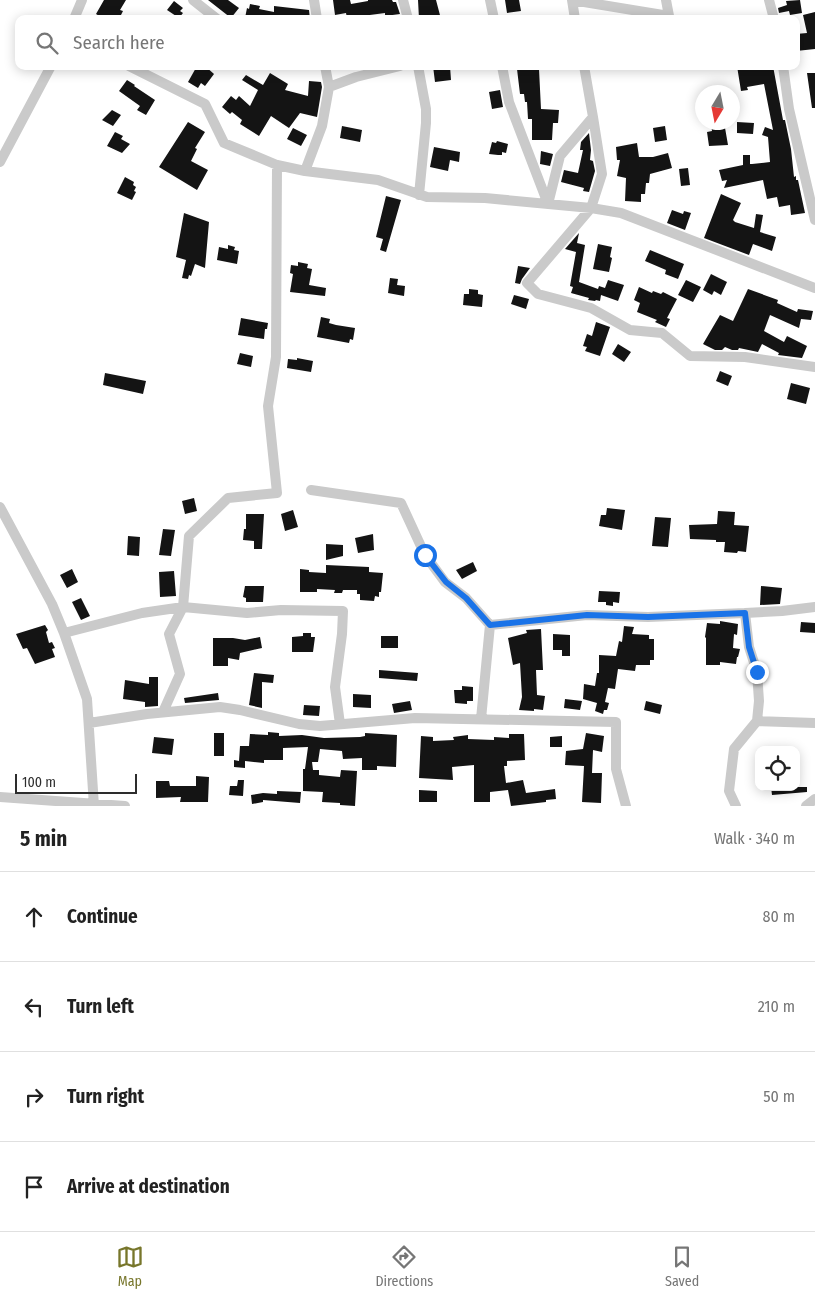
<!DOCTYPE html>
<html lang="en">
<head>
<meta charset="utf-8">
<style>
  body { margin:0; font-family:"Fira Sans Condensed",sans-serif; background:#f6f6f6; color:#222 }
  .controls { position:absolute; right:15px; bottom:15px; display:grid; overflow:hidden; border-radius:10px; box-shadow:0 2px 12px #0003 }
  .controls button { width:45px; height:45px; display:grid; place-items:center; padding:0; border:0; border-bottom:1px solid #e0e0e0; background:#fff; color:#222; font:25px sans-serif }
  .compass { position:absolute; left:695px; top:85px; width:45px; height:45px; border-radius:50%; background:#fff; box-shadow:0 2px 12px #0003; rotate:190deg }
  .scale { position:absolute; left:15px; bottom:12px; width:122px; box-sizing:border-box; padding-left:5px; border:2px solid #2d2d2d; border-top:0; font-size:14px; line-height:18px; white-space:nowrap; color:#2d2d2d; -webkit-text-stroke:4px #fff; paint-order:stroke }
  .stop { position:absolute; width:15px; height:15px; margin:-11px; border:4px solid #1a73e8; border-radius:50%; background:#fff }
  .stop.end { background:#1a73e8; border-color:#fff; box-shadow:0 1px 5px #0008 }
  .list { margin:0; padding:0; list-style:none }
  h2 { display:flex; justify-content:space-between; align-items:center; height:65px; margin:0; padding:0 20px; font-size:21px }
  h2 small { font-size:16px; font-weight:400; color:#767676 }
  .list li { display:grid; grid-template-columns:32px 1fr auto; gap:15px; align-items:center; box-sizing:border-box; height:90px; padding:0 20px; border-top:1px solid #e0e0e0 }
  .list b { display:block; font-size:19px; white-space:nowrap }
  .list em { font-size:16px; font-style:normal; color:#767676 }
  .icon { flex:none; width:28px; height:28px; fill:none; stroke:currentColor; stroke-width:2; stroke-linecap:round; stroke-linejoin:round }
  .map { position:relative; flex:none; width:815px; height:806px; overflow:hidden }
  .search { position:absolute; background:#fff; box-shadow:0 2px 12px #0003; left:15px; right:15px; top:15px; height:55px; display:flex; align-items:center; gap:12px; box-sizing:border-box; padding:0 18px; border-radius:10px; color:#767676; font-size:19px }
  .sheet { height:425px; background:#fff }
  nav { display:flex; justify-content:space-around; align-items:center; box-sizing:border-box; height:70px; border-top:1px solid #e0e0e0; background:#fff; font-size:14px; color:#767676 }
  nav a { display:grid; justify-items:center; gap:2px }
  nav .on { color:#77762b }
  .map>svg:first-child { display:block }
  .building { fill:#141414 }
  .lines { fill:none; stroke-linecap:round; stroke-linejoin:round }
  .street { stroke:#cacaca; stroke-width:10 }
  .route { stroke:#1a73e8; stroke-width:6 }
</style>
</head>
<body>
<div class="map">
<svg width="815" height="806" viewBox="0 0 815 806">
  <rect width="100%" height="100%" fill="#fff"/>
  <path class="building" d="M104,0H126L120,10L123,11L119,19H104L96,14Z
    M208,0H228L239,8L231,18Z
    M333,0H350L351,4L368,1V0H392L393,2H396L400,14L385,16V13L347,18L346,13L335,15Z
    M418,0H436L441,19H419Z
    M505,0H519L521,11L507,13Z
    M800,0L802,13L790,15L789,11L779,13L778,8L787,5L786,1Z
    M174,1L183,8L180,11L183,13L179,18L167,10Z
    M250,4L260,6L259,9L274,12V6L309,10L310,19L245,18L247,8L249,9Z
    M815,12V49L796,51V34L807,33L803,15Z
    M197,66H205L214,74L205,86L201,83L198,88L188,82Z
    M433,66H450L451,80L435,82Z
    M737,66H773L783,120H785L791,149L794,177L796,176V180H798L805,213L791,215L790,205L779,207L777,197L767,199L763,180L724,188L727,180L722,181L719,170L743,165V155H750V164H752L770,162L768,137L762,135L765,127L773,130L764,84L747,87L748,90L741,91Z
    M532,67V69H539L541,109L559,110L558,123H553L552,140H532V119H528L527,102H525L524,94H520L517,69Z
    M270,73L288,84L285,90L308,96L309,81L321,82L322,87L317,117L300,113L289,128L271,116L259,136L240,124L242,120L232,112L230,114L222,107L231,96L236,100L239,96L250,106L258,90L242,80L246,75L263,85Z
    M807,73H815V108H812Z
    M127,80L135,85L134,86L155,100L146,115L137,110L140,106L119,91Z
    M500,90L503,107L492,109L489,92Z
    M112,110L121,115L113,126L102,120Z
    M188,122L205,132L195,148L197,149L191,161L208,170L197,190L159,167Z
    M713,122H724L728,145L709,146L707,132L712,131L711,124Z
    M737,122L754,123L753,134L737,133Z
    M342,126L362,130L360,142L340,138Z
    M665,126L667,140L655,142L653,128Z
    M293,128L307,135L301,146L287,139Z
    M115,132L123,136L121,139L130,144L122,153L107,146Z
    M589,133L591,150L590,160L593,161L595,171L589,192L583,191L584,188L561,182L564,170L578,173L583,150H580L581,142Z
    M497,141L508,144L506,153L502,152V155H498L489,154L492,142L496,143Z
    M637,143L639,157H653L668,153L672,168L650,174L649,183H646L645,194H641V202L625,201L626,178L617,176L620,160H617L616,147Z
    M434,147L460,152L459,162L450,160L448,171L430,167Z
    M541,151L553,154L550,166L540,164Z
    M688,168L690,185L681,186L679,169Z
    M125,177L134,182L133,185L136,187L134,191L136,192L132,200L117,193Z
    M721,194L741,203L733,220L735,222L754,228L756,214L763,215L760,232L776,237L772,251L753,244L749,255L704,238Z
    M386,196L401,200L386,252L380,250L383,239L376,237Z
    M672,210L683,214L684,211L691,213L685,230L667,223Z
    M184,213L209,222L205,268L195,264L191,276L189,275L188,279L182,278L186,260L176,257Z
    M579,233L577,243L585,245L579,282L598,289L599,286L605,288L608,280L624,285L618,301L601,295L600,301L596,300L595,301L588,300L589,298L571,293L573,287L570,286L576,252L565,249Z
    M598,244L612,247L610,257L612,258L609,272L593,269Z
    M228,245L235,247L234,250L239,251L237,264L217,260L219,247L228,249Z
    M650,250L684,264L678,279L665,274L666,270L645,261Z
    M298,262L308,264L307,268L312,269L309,285L326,288L325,296L290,292L293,274L290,273L291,265L298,266Z
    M518,266L530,268L522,279L520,284L515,283Z
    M711,274L727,282L721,295L714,291L712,295L703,290Z
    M390,278L398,279L397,285L405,286L404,296L388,293Z
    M686,280L701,287L693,302L678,295Z
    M639,287L652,293L653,291L661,294L663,292L677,299L667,318L670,319L666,327L655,322L657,320L637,312L640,303L634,300Z
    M469,289L478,290V294L483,295L482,307L463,305L464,294H469Z
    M748,289L778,300L777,303L797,312L798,309L813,311L811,320L801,319L799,328L770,315L764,331L784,342L787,336L807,346L802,358L778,355L779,353L762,344L758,352L739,348L738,350H732L725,347L722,350H715L703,344L720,315L733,321Z
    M514,295L529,299L526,309L511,304Z
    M321,317L330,319L329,323L336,325L355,328L353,340L350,339L349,343L317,337Z
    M241,318L268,323L267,329H265L264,339L238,335Z
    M596,322L610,327L600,356L585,351L587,347L583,346L587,334L592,336Z
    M618,344L631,352L624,362L612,354Z
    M240,353L253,356L251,367L237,364Z
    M297,358L313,361L311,372L287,368L288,359L297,360Z
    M720,371L732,376L728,386L716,381Z
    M105,373L146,381L143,394L103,385Z
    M791,383L810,388L806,404L787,399Z
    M194,498L197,511L185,514L182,501Z
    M607,508L625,510L622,530L599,526L601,515H606Z
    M293,510L298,527L285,531L281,514Z
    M718,511L735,512L734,525L749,526L746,552L738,551L737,553L724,552L725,542H716V540L690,539L689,525L717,524Z
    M246,514H264L262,549H254V541L243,540L244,529H246Z
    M655,517L671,518L668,547L652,546Z
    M163,529L175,530L171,556L159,555Z
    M373,534L374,550L358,553L355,538Z
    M128,536L140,537L139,556L127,555Z
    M326,544L343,545V556L326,560Z
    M473,562L477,571L462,579L456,570Z
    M326,565L369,567V572L383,573L381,592H379V597L375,596L374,601L360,600V594H357V590H343L342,593H334L335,590L317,589V592H300V569L309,570V572L326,573Z
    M72,569L78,582L67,588L60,575Z
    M174,571L176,596L160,597L159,572Z
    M245,586H264L263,602H246V598L243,597Z
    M761,586L782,588L780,604L760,605Z
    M599,591L620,592L619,603L613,602V606L606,605V602H598Z
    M81,598L90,616L81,620L72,602Z
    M720,621L738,624L737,635L734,634L733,648L740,649L738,657H737L736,664L720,662V665H706V638L705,637L707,623L720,624Z
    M801,622L815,623V633L800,632Z
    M45,625L48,630L46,632L49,643L52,642L55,648L52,649L55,657L35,664L27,648L23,649L16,634Z
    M624,626L634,627L632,634L649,635V639H654V660H650V665H636L635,671L618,669L615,689L608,688L605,702L609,703L607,710H604L603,714L595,711L597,703L583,699L584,684L595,686L597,673H599V655L616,656L619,641L622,642Z
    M541,629L543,670H536L537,695L545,696L543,710L534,709V711L519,710L522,697L520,663L513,665L508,638L527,633L526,630Z
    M303,633H311V637H315L313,652H292V637L303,636Z
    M553,634L570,635V656H562V650H553Z
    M381,636H398V648H381Z
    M260,637L262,648L240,653L239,660L228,658V666H213V638H233L245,640Z
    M379,670L418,673L417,681L379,678Z
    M254,673L274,675L273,683L262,682V708L249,705Z
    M149,677H158V706L145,707V702L123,699L125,680L149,684Z
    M462,686L473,687V701H467V704L455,703L454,690H462Z
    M218,693L219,700L185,703L184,698Z
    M353,694L371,695V708L353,707Z
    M565,699L582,701L580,710L564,708Z
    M410,701L412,710L394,713L392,704Z
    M646,701L662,705L660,714L644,710Z
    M304,705L320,706L319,716L303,715Z
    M268,732L279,733V736L302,735L324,738L360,737L365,736V733L397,735L396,767L377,766V770H362V758L343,759L342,751L320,749L318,762H312L313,770H319V775L340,777L341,770L357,771L355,806L340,805V803L322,802L323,792L303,791V769H305L308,747L283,748V760H264V763L245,761V768L234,767V760L239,761L240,746H249L250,734L268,735Z
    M214,733H224V756H214Z
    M586,733L604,736L602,752L593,750L592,773H602L601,803L582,802L584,766L565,765L566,751L583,749Z
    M509,734H524L525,760L507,761V766H504L506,783L523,780L526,793L555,789L556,799L546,800V802L511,806L508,790L490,792V802H474V765L452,767L453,780L419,778L421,736L433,737V741L454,740L453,737L468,735V739L494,740V737L509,738Z
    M562,736V747H550V737Z
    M154,737L174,739L172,755L152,753Z
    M196,776L209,777L208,802H180L181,797L156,798V781H169L170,786H196Z
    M238,780H244L243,796L229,795L230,786H237Z
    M771,787H807V792L772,795Z
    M419,790L437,791V802H419Z
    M277,791L301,792L300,803L263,800V802L252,804L251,795L263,793L277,794Z"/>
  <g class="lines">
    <path class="street" d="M193,0L217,19
      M314,0L317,19
      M403,0L408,19
      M490,0L494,19
      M572,0L669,16L666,0
      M572,0L575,19
      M769,0L774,19
      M74,19L82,0
      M129,66L205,104L224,143L277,165L305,171L378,180L427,197L485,198L591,208L621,213L815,288
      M418,66L426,109V123L419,195
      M502,66L509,102L548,204
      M783,66L789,109L815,220
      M329,87L356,77L400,66
      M593,117L602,174L591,208L527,283L538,294L591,308L630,330L662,333L690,356L745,357L815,367
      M0,162L51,66
      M305,171L322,126L329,87L325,66
      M548,204L560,156L593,117L584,66
      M311,490L401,503L425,555L445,582L466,598L490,625
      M0,507L52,604L64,633L87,699L94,806
      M745,613L782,611L815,607
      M64,633L142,613L183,607L247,613L281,610L343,611L342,634L335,687L340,724
      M163,712L180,674L169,634L183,607L189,536L228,498L277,493L268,406L276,357L277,165
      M481,719L490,625L587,615L648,617L745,613L749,647L757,672L759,701L757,721L815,723
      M89,723L147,714L220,707L240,710L299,724L320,726L415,718L616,722V769L626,806
      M0,797L125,806
      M736,806L729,791L734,749L757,721
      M806,806L815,799"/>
  </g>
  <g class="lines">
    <path class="route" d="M425,555L446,582L466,598L490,625L587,615L648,617L745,613L749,647L757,672"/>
  </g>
</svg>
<div class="controls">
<button><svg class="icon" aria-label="locate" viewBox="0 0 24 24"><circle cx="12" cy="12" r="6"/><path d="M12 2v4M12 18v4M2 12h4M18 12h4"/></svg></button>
</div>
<svg class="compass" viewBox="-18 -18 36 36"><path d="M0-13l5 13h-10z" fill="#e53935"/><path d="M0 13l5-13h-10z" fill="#767676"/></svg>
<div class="scale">100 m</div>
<div class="stop" style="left:425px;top:555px"></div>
<div class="stop end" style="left:757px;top:672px"></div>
<div class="search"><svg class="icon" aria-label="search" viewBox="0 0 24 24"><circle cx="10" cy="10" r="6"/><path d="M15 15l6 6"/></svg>Search here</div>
</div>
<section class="sheet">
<h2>5 min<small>Walk · 340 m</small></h2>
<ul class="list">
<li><svg class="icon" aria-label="ahead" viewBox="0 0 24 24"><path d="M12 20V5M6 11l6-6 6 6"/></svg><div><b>Continue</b></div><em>80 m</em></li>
<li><svg class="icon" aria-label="left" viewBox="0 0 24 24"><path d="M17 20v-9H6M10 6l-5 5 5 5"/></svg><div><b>Turn left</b></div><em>210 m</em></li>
<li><svg class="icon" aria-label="right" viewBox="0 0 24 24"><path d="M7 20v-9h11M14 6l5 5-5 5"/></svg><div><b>Turn right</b></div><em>50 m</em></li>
<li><svg class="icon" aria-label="arrive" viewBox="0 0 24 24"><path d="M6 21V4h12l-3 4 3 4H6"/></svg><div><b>Arrive at destination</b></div></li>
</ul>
</section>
<nav>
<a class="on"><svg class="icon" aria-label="map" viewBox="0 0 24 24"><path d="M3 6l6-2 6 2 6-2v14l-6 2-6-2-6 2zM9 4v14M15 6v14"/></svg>Map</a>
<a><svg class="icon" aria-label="directions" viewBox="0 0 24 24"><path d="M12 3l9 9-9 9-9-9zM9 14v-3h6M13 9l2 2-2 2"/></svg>Directions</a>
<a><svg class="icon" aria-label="saved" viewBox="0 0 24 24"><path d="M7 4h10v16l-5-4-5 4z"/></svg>Saved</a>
</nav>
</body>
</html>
